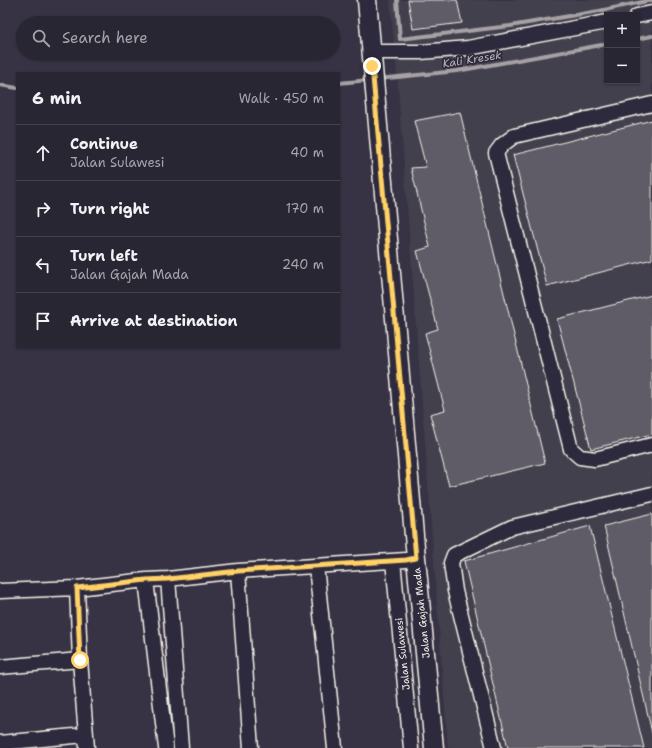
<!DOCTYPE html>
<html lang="en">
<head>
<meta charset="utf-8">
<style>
  body { margin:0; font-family:"Shantell Sans",sans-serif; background:#35323f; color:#f1f3f6 }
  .controls { position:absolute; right:12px; top:12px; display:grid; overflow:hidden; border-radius:0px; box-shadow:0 1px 3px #0004 }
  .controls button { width:36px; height:36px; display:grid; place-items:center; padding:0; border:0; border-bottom:1px solid #45434e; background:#292633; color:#f1f3f6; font:20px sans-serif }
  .stop { position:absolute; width:12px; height:12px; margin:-9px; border:3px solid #ffd166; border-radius:50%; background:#fff }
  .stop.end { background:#ffd166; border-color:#fff; box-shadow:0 1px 4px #0008 }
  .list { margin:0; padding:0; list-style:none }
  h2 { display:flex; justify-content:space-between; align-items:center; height:52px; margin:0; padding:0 16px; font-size:17px }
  h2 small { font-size:13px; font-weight:400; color:#a5a5ac }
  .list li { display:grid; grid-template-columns:26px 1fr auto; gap:12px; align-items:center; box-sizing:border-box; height:56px; padding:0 16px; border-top:1px solid #45434e }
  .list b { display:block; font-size:15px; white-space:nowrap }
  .list p { margin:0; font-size:13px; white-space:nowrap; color:#a5a5ac }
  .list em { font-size:13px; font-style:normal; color:#a5a5ac }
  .icon { flex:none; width:22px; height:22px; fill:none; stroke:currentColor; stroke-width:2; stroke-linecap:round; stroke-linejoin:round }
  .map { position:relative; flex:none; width:652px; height:748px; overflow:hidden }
  .search { position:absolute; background:#292633; box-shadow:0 1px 3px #0004; left:16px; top:16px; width:324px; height:44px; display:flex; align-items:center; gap:10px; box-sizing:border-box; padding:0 14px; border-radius:22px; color:#a5a5ac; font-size:15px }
  .panel { position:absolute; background:#292633; box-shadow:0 1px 3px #0004; left:16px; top:72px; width:324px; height:276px; border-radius:0px }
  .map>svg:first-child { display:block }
  .built { fill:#433f4e; fill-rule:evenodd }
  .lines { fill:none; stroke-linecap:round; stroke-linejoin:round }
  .stream { stroke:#a6a2a4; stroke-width:4 }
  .building { fill:#5f5c67; stroke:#f4f1e8 }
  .minor-casing { stroke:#f4f1e8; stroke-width:17 }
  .major-casing { stroke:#f4f1e8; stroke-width:21 }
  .minor { stroke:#2f2a3d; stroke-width:14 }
  .major { stroke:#2f2a3d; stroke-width:18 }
  .route { stroke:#ffd166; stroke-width:5 }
  .labels { text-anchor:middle; stroke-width:3.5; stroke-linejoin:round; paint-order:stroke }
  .street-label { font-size:10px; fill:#f4f1e8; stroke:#2f2a3d }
  .water-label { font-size:11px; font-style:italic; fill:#bab6b5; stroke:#2f2a3d }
</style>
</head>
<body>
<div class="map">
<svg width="652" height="748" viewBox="0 0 652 748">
  <rect width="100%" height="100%" fill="#373244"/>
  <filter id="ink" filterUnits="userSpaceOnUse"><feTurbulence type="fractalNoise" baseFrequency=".025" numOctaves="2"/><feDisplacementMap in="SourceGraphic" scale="8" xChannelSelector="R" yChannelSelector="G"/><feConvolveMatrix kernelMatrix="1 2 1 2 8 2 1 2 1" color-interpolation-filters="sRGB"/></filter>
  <g filter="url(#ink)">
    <path class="built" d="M390,0H652V748H448L397,74ZM607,15H637V81H607Z"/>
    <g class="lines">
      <path class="stream" d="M397,0L400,39L510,26L599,11L652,0
        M637,39L652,36
        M378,79L457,71L607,44
        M339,83L369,80
        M0,85L17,88"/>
    </g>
    <path class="building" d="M408,0H457L462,23L413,29Z
      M460,112L545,463L449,486L430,414L445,410L425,333L438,329L417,251L430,247L411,168L426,167L414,121Z
      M652,120V259L547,286L513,155Z
      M652,295V434L591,449L557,319Z
      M652,514V733L604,526Z
      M590,526L644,748H508L464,561Z"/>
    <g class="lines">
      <defs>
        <path id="minor" d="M637,16L652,13
          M372,52H421L468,48L607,22
          M652,104L514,136L502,145L496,153L571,449L580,457L595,459L652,445
          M393,561L411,748
          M316,566L335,748
          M238,571L251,748
          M168,579L181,748
          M146,580L166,748
          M77,588L80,660L87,748
          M0,591L77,588L146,580L168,579L238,571L406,560L416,558
          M0,667L80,660
          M0,743L85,735
          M494,748L455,591L451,563L454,555L512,527L652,494"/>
        <path id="major" d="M367,0L416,558L434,748"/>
      </defs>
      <use href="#minor" class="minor-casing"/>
      <use href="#major" class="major-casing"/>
      <use href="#minor" class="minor"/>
      <use href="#major" class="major"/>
    </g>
  </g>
  <g class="lines" filter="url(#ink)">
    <path class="route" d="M80,660L77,588L146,580L168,579L238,571L406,560L416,558L372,66"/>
  </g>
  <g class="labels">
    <g class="street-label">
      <text transform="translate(421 613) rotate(-96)" y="4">Jalan Gajah Mada</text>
      <text transform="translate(402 654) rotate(-96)" y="4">Jalan Sulawesi</text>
    </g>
    <g class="water-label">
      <text transform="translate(472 59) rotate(-9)" y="4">Kali Kresek</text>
    </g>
  </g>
</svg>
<div class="controls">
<button>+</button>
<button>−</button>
</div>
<div class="stop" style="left:80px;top:660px"></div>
<div class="stop end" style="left:372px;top:66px"></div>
<div class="search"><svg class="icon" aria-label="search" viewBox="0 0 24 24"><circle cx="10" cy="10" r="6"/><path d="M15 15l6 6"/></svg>Search here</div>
<section class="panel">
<h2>6 min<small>Walk · 450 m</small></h2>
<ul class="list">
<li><svg class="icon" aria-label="ahead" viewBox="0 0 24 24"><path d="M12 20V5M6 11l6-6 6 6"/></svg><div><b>Continue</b><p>Jalan Sulawesi</p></div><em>40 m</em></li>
<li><svg class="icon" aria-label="right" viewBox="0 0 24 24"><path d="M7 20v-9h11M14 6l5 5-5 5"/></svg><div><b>Turn right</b></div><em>170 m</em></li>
<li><svg class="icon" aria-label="left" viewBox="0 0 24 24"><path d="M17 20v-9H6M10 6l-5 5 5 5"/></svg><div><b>Turn left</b><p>Jalan Gajah Mada</p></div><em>240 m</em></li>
<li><svg class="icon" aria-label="arrive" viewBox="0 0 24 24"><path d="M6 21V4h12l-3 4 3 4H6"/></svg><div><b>Arrive at destination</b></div></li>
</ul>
</section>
</div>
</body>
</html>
